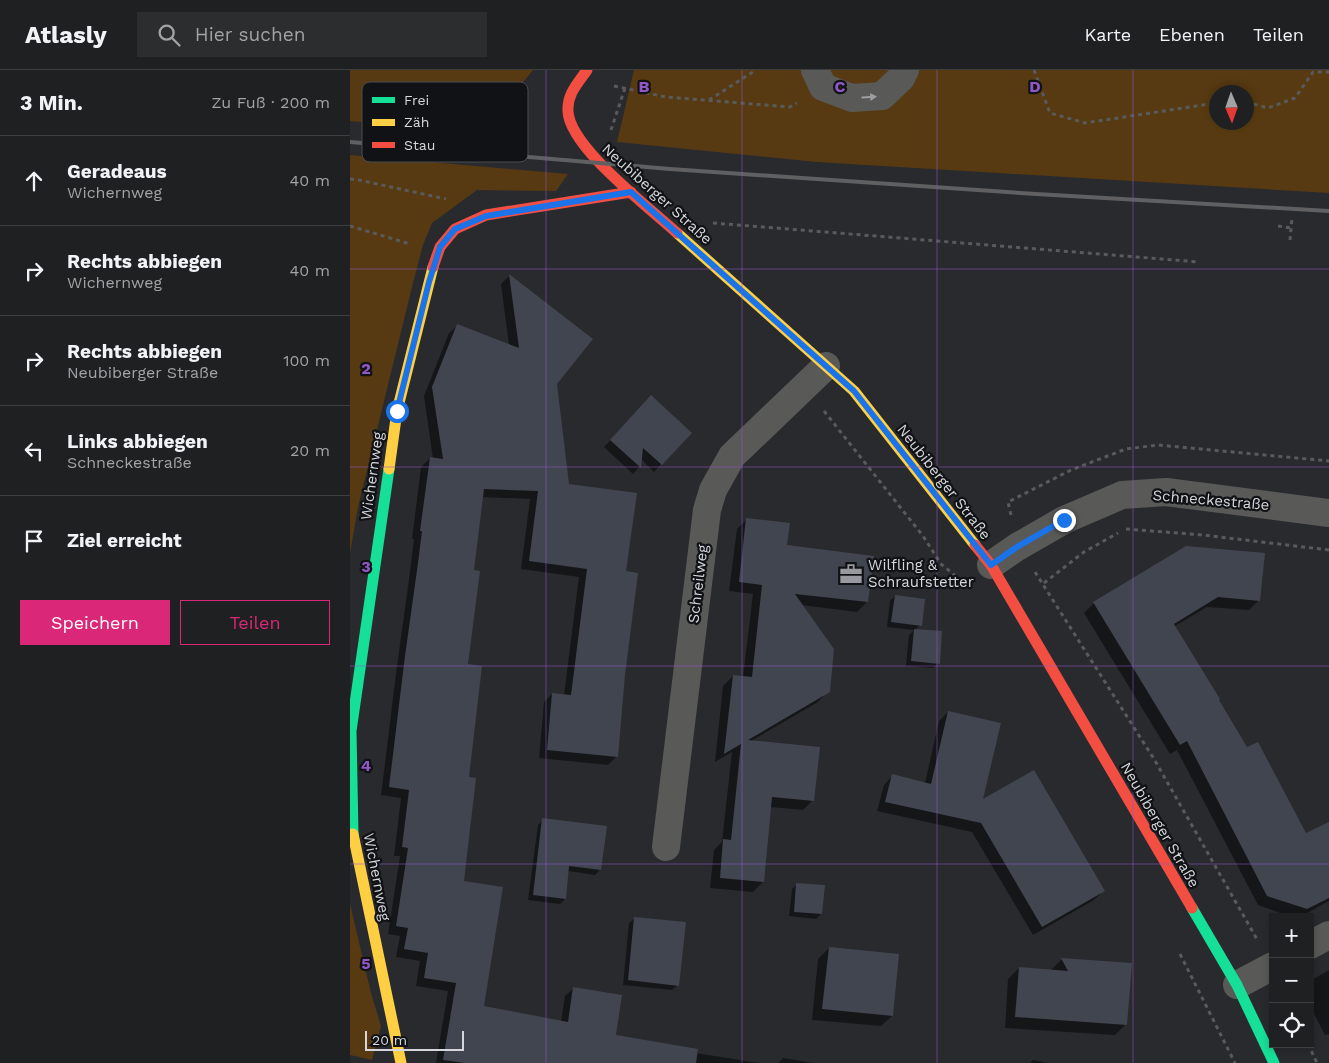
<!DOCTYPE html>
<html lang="de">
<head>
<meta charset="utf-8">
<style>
  body { margin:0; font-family:"Work Sans",sans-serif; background:#2c2d2f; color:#f1f3f6 }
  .controls { position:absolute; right:15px; bottom:15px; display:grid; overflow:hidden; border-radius:0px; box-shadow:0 2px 8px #0003 }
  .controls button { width:45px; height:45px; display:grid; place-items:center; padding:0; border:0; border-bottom:1px solid #3c3e40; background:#1f2022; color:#f1f3f6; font:25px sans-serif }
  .compass { position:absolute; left:859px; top:15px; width:45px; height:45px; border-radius:50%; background:#1f2022; box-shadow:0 2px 8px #0003; rotate:178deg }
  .scale { position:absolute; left:15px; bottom:12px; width:99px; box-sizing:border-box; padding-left:5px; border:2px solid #d5d7dc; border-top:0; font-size:14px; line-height:18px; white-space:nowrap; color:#d5d7dc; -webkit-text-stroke:4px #111215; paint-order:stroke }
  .stop { position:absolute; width:15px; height:15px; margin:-11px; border:4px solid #1a73e8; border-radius:50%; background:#fff }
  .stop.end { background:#1a73e8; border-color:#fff; box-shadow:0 1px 5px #0008 }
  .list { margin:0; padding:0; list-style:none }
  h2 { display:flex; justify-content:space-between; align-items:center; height:65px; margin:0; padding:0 20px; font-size:21px }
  h2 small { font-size:16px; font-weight:400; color:#a1a3a5 }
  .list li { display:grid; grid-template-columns:32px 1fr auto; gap:15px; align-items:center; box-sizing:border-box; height:90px; padding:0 20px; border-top:1px solid #3c3e40 }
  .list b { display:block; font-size:19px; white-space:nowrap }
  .list p { margin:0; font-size:16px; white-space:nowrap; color:#a1a3a5 }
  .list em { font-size:16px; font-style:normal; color:#a1a3a5 }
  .actions { display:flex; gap:10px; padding:15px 20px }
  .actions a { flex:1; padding:11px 0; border:1px solid #db2777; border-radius:0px; text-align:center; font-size:18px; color:#db2777 }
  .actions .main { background:#db2777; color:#fff }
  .icon { flex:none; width:28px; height:28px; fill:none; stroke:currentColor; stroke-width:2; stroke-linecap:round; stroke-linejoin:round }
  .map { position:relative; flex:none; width:979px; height:993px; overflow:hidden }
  header { display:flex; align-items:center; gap:30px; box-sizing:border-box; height:70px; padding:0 25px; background:#1f2022; border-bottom:1px solid #3c3e40 }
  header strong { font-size:24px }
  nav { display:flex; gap:28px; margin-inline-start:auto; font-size:18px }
  .search { width:350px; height:45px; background:#2c2d2f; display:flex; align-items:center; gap:12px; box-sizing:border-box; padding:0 18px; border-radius:0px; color:#a1a3a5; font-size:19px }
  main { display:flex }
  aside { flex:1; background:#1f2022 }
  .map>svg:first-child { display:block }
  .green { fill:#573a11; fill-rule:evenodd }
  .shadow { fill:#0007 }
  .building { fill:#414550 }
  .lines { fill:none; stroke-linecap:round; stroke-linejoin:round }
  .path { stroke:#5a5a5b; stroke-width:3; stroke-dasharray:4 4; stroke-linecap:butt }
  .street { stroke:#595958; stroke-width:28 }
  .fast { stroke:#16e098; stroke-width:11 }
  .slow { stroke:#ffcf43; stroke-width:11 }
  .jam { stroke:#f24e42; stroke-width:11 }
  .rail { stroke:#606062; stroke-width:4 }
  .oneway { fill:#9d9ea1 }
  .route { stroke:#1a73e8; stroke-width:6 }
  .grid { fill:none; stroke:#9257c6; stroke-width:1; stroke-opacity:0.55 }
  .labels { text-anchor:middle; stroke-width:4.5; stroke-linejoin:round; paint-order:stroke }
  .street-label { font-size:15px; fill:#d5d7dc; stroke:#111215 }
  .poi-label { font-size:15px; fill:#d5d7dc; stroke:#111215; text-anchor:start }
  .key { fill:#111215; stroke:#4c4d51; stroke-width:1 }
  .key-label { font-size:14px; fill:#d5d7dc }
  .grid-label { font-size:16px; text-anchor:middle; font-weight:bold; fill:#9257c6; stroke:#111215; stroke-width:4.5; stroke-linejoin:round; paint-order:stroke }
</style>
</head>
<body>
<header>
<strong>Atlasly</strong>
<div class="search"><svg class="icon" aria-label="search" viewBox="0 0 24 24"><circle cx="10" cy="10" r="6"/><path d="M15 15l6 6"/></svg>Hier suchen</div>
<nav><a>Karte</a><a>Ebenen</a><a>Teilen</a></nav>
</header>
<main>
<aside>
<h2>3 Min.<small>Zu Fuß · 200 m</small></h2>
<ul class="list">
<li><svg class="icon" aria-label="ahead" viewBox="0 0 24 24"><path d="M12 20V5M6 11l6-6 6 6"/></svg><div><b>Geradeaus</b><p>Wichernweg</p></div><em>40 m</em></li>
<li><svg class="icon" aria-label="right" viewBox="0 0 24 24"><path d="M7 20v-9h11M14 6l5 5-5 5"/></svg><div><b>Rechts abbiegen</b><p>Wichernweg</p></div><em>40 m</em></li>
<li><svg class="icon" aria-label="right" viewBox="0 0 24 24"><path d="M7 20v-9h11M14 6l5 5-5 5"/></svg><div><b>Rechts abbiegen</b><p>Neubiberger Straße</p></div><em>100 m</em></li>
<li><svg class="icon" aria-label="left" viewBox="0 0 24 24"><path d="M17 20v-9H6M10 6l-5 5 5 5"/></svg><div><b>Links abbiegen</b><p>Schneckestraße</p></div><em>20 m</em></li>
<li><svg class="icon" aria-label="arrive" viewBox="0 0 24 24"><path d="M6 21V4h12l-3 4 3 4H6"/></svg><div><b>Ziel erreicht</b></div></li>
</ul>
<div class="actions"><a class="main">Speichern</a><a>Teilen</a></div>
</aside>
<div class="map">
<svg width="979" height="993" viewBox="0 0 979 993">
  <rect width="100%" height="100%" fill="#292a2e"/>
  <path class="green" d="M0,0H183L157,32H97L88,58L0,51Z
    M284,0H979V123L467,92L267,72ZM866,22H896V52H866Z
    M0,85L218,104L206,121L127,120L82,153L73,175L63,213L8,437L0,483Z
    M0,834L21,923L31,956L22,990L0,985Z"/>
  <path class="shadow" d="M159,206L206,314L218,415L275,502L274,605L267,686L258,695L189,688L194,632L202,624L214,625L229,507L171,499L180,429L131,427L122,501L116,595L117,708L112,812L132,937L211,952L215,926L224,918L265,966L320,979L409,993H86L98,921L66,916L70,891L46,887L50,866L38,864L50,786H44L51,728L31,725L47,596L60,502L64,469H62L71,397L80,388L83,389L74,326L99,263L108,255L159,275L151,214Z
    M294,334L311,394L304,402L291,389L289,397L283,404L254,377Z
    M397,449L517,532L507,542L451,535L478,621L468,632L401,671L463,730L453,740L420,737L413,812L403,822L360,818L364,780L372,772L382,682L365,692L373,616L383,606L393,607L403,524L379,521L387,459Z
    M837,477L909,530L899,540L857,537L825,556L897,679L956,765L979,753V831L950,847H941L908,835L827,680L820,684L734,543L744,533Z
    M545,526L570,555L565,560L588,593L583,598L556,596L559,565L564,560L537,557L540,531Z
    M598,642L632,732L753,821L744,830L683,865L622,762L527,741L534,715L543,705L575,713L589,651Z
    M193,750L250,800L245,805L218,801L215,829L210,834L178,830L188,755Z
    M447,814L471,844L466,849L439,846L442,819Z
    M285,848L328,915L322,920L273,915L279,853Z
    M479,878L542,946L531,956L462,950L468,889Z
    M711,890L781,894L776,954L765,965L655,958L658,909L669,898L700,901Z
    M979,900V964L975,965L960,936V911Z
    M433,988L464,993H428Z
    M683,990L698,993H680Z"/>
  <path class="building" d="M159,204L243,269L207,314L219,414L287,423L276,501L288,503L275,605L268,687L197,680L202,623L221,625L237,499L179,491L188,421L134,419L124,500L130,501L118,594L132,596L119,707L126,708L114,811L153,817L134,936L218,952L223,917L272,925L266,965L348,979L346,993H115L93,990L106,913L74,908L78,883L54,879L58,858L46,856L58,778L52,777L59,720L39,717L55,586L68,493L72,461H70L80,387L93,389L82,317L107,254L169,278Z
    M301,325L342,363L312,395L293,378L291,398L260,370Z
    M396,448L440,453L437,475L524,486L518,532L445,524L484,579L480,622L398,670L470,677L464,731L422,727L414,812L370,808L373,769L381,770L391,674L374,684L383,605L402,607L412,515L389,512Z
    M836,476L915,483L910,531L868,527L824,554L870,629L869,630L897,677L908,672L956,763L979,752V828L957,839L917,826L837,671L830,675L743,532Z
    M545,525L575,529L572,556L541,552Z
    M564,559L592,561L590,594L561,591Z
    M598,641L651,653L633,729L684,700L755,821L692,857L631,753L535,732L542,704L581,714Z
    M192,748L257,756L251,800L219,796L216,829L183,825Z
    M446,813L475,815L472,844L444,842Z
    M284,847L336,852L329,916L278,910Z
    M479,877L549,884L543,946L472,939Z
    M711,888L782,893L777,955L665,947L669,897L718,901Z"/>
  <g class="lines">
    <path class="path" d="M684,0L700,43L735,53L866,33
      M264,16L316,27L440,37L447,33
      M359,30L406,0
      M896,32L918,38L945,28L963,2H979
      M261,60L275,18
      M0,109L9,110L96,129
      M363,153L849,192
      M0,156L60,174
      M928,156L941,158
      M940,170L942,147
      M474,341L573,466L591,494L612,511
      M661,445L658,432L721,400L776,379L808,375L979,391
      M776,459L853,465L979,480
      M685,502L804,689L908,871
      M694,513L734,482L768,463
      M830,884L885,993
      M958,974L967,993"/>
    <path class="street" d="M465,0L473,17L502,28L532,26L551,8L555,0
      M641,495L667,477L714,450L772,425L816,422L979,443
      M316,777L357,440L363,420L382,386L476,296
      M960,875L979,865
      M887,915L923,896"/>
    <path class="fast" d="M3,764L1,661L39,399
      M842,838L887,915L924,993"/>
    <path class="slow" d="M327,163L504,321L625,475
      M39,399L47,341L83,197
      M3,764L51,993"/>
    <path class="jam" d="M237,0C228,13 217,24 218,41C219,77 300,138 327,163
      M83,197L90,177L105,159L136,145L281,122
      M625,475L641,495L842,838"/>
    <path class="rail" d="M0,72L320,99L686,124L979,141"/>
  </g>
  <defs><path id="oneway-solid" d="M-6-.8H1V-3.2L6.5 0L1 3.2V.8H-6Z" transform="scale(1.25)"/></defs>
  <use class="oneway" href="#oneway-solid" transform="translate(519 27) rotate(-4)"/>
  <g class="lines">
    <path class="route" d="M47,341L79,212L90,177L105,159L136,146L281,122L504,321L641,495L667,477L714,450"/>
  </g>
  <path class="grid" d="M196,0V993M392,0V993M587,0V993M783,0V993M0,199H979M0,397H979M0,596H979M0,794H979"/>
  <defs>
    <symbol id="office-bare" viewBox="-9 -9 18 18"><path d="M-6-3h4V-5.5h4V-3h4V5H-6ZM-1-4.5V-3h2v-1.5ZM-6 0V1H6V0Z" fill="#999a9f" stroke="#111215" stroke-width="2.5" paint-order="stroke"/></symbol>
  </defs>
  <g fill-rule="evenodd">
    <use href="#office-bare" x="485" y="488" width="32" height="32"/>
  </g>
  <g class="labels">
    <g class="street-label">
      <text transform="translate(307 124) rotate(42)" y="5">Neubiberger Straße</text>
      <text transform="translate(22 406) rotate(-82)" y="5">Wichernweg</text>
      <text transform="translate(594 412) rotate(52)" y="5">Neubiberger Straße</text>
      <text transform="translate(861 430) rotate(5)" y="5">Schneckestraße</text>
      <text transform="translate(348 514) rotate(-83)" y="5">Schreilweg</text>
      <text transform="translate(810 755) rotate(60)" y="5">Neubiberger Straße</text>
      <text transform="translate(27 807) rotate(79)" y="5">Wichernweg</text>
    </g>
    <g class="poi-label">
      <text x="518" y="500">Wilfling &amp;<tspan x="518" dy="17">Schraufstetter</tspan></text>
    </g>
  </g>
  <rect x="12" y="12" width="166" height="80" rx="8" class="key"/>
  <rect x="22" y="27" width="23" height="6" fill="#16e098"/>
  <rect x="22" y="49" width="23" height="7" fill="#ffcf43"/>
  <rect x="22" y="72" width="23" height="6" fill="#f24e42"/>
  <g class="key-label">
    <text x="54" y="35">Frei</text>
    <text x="54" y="57">Zäh</text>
    <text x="54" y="80">Stau</text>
  </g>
  <g class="grid-label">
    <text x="294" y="22">B</text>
    <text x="490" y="22">C</text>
    <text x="685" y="22">D</text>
    <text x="16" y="304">2</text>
    <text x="16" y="502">3</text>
    <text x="16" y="701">4</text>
    <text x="16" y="899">5</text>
  </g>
</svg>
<div class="controls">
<button>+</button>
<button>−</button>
<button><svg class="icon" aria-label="locate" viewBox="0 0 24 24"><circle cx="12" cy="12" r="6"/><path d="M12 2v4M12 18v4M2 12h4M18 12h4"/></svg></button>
</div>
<svg class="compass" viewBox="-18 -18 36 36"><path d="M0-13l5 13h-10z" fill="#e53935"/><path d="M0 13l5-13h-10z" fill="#a1a3a5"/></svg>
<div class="scale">20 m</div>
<div class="stop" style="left:47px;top:341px"></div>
<div class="stop end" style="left:714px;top:450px"></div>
</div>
</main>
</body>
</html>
